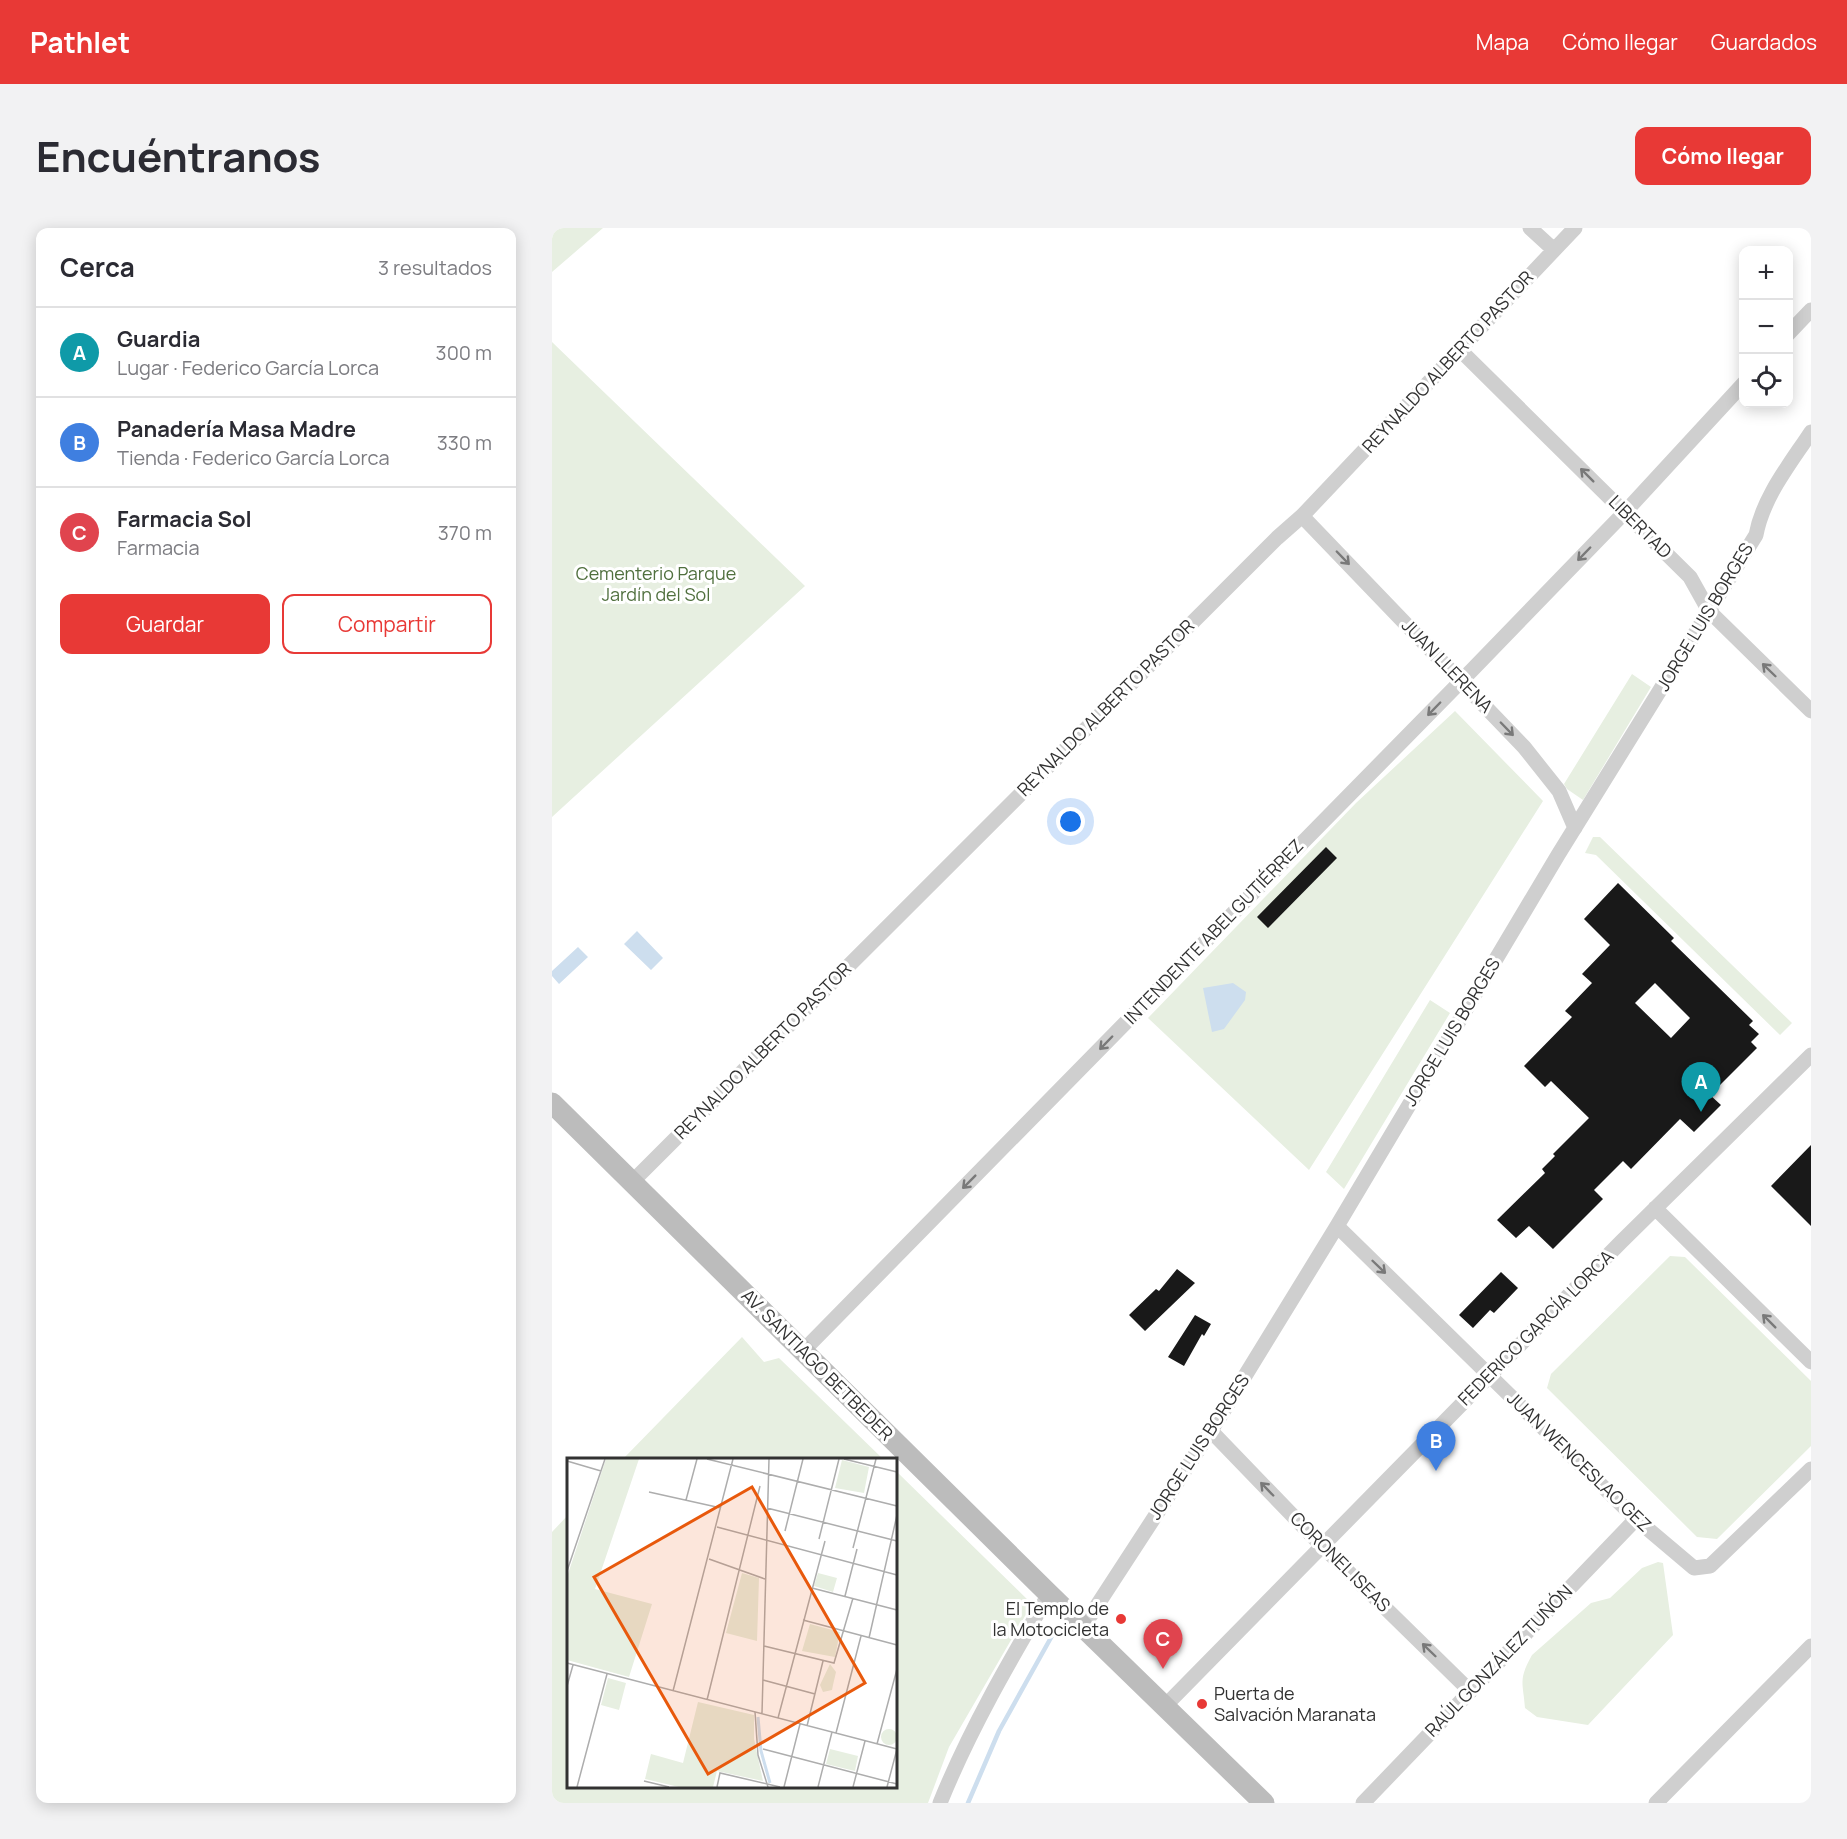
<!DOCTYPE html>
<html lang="es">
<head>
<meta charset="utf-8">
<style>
  body { margin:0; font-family:Manrope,sans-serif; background:#f2f2f3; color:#2b2b33 }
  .controls { position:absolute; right:18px; top:18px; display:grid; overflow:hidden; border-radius:12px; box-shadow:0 3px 15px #0003 }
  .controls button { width:54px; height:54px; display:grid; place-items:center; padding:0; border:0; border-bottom:2px solid #e1e1e2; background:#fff; color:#2b2b33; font:30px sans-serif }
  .you { position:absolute; left:519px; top:594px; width:21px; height:21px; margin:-15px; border:4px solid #fff; border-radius:50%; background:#1a73e8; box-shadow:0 0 0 9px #1a73e833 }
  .badge { display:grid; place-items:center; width:39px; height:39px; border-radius:50%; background:#e83936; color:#fff; font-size:20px; font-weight:700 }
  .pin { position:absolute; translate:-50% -50px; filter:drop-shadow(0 2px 3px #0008) }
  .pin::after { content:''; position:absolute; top:32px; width:21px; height:18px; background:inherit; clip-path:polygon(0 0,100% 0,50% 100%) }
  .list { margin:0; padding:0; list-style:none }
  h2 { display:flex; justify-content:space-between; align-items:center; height:78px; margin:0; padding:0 24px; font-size:26px }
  h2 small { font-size:20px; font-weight:400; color:#7c7c81 }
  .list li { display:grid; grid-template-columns:39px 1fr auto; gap:18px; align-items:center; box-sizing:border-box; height:90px; padding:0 24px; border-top:2px solid #e1e1e2 }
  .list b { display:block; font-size:22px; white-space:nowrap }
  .list p { margin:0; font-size:20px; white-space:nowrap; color:#7c7c81 }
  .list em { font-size:20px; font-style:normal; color:#7c7c81 }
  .actions { display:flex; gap:12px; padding:18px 24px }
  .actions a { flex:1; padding:14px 0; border:2px solid #e83936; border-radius:12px; text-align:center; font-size:21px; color:#e83936 }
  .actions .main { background:#e83936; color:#fff }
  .icon { flex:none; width:33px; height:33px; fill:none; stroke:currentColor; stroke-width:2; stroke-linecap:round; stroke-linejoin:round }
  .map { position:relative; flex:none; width:1259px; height:1575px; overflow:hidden; border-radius:12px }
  header { display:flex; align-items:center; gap:36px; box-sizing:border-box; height:84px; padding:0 30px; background:#e83936; color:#fff }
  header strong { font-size:28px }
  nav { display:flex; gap:33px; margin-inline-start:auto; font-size:21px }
  .intro { display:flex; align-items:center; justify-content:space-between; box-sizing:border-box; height:144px; padding:0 36px }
  h1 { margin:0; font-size:42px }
  .button { padding:15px 27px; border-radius:12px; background:#e83936; color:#fff; font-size:21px; font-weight:700 }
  main { display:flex; gap:36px; padding:0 36px }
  aside { flex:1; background:#fff; border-radius:12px; box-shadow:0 3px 15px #0003 }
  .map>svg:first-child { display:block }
  .green { fill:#e7efe1 }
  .water { fill:#cddeee }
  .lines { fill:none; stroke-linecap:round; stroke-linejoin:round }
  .stream { stroke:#cddeee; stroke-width:4.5 }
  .building { fill:#191919; fill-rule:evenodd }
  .street { stroke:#cfcfcf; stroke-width:15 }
  .secondary { stroke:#bcbcbc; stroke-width:21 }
  .oneway { stroke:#797979 }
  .poi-dot { fill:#e83936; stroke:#fff; stroke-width:2 }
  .labels { text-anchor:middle; stroke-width:6; stroke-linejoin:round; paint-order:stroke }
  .street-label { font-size:18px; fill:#323232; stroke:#fff }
  .park-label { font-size:18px; fill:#50703e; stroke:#fff }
  .poi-label { font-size:18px; fill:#323232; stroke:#fff; text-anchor:end }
  .inset-river { fill:none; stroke:#cddeee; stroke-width:3 }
  .inset-road { fill:none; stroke:#adadad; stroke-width:1.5 }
  .view { fill:#e8590c; fill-opacity:0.15; stroke:#e8590c; stroke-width:3 }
  .inset-edge { fill:none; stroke:#323232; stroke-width:3 }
</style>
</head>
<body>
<header>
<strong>Pathlet</strong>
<nav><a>Mapa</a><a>Cómo llegar</a><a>Guardados</a></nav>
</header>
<div class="intro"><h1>Encuéntranos</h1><a class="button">Cómo llegar</a></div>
<main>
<aside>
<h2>Cerca<small>3 resultados</small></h2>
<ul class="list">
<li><span class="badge" style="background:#0f9aa8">A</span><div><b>Guardia</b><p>Lugar · Federico García Lorca</p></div><em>300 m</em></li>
<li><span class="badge" style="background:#3f7fe0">B</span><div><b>Panadería Masa Madre</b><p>Tienda · Federico García Lorca</p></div><em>330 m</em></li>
<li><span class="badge" style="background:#e0444e">C</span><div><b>Farmacia Sol</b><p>Farmacia</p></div><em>370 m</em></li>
</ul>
<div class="actions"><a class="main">Guardar</a><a>Compartir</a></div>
</aside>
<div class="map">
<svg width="1259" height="1575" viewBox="0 0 1259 1575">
  <rect width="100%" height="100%" fill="#fff"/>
  <path class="green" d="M0,0H51L0,44Z
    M0,114L253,358L0,589Z
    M1080,446L1099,459L1031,572L1015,561L1012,556Z
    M903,483L991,573L757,942L596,790L804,575Z
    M1041,609H1048L1240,795L1228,807L1044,627L1033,625Z
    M878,772L898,785L792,961L774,944Z
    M1118,1028L1133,1029L1259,1153V1218L1165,1311L1145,1309L995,1160L999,1146Z
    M190,1109L212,1134L227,1130L331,1231H71Z
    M344,1243L480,1376L397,1519L376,1575H0V1304L16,1287V1558H344Z
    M1106,1334L1111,1335L1121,1407L1036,1497L985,1489L973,1480C971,1454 966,1452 980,1427L1039,1375L1058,1370L1090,1340Z"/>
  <path class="water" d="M85,703L111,730L99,742L72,716Z
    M26,719L36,729L7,756L0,748V743Z
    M681,755L694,764L693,772L672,801L660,804L651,760Z"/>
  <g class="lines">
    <path class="stream" d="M416,1575L447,1503L501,1406"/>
  </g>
  <path class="building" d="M774,619L785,630L716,700L705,689Z
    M1066,655L1122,710L1119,713L1201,793L1197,797L1207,806L1199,814L1205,820L1158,867L1169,877L1142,904L1128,891L1079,941L1071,933L1042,962L1051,971L1001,1021L977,998L964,1010L945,992L993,945L990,941L1003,928L1001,926L1037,890L999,853L993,859L972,838L1020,789L1013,783L1040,755L1030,746L1058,717L1032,691ZM1103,755L1138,790L1119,810L1083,775Z
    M1259,917V998L1219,958Z
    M625,1041L643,1055L593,1103L577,1087L604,1061L607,1063Z
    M949,1044L966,1060L942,1085L938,1082L921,1100L907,1087Z
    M643,1087L659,1096L652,1108L650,1106L632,1138L616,1129Z"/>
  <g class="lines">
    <path class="street" d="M978,0L1002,22
      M1236,106L1259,82
      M908,122L1138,349L1157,383L1259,483
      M750,288L972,519L1007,563L1023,600
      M80,954L725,310L750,288L1023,0
      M1103,980L1259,1134
      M785,998L1084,1291L1142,1340L1158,1338L1259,1241
      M251,1123L921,441L1073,284L1192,155
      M659,1203L770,1318L918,1463
      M531,1399L669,1187L785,998L1006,627L1204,307C1211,269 1238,236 1259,204
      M612,1479L1069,1014L1259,827
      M388,1575C418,1501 457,1434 497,1366
      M811,1575L1084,1291
      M1104,1575L1259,1418"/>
    <path class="secondary" d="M0,875L497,1366L712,1575"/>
  </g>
  <defs><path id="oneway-shaft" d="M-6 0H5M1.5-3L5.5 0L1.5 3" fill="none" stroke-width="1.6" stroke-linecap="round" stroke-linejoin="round" transform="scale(1.5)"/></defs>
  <g class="oneway">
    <use href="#oneway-shaft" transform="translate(1035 247) rotate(-135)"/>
    <use href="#oneway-shaft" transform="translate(1032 326) rotate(134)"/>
    <use href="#oneway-shaft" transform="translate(791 330) rotate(46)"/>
    <use href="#oneway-shaft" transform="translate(1217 442) rotate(-136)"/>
    <use href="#oneway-shaft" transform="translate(882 481) rotate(134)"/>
    <use href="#oneway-shaft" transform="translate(955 501) rotate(46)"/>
    <use href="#oneway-shaft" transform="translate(554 815) rotate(134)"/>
    <use href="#oneway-shaft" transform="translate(417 954) rotate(135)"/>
    <use href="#oneway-shaft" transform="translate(827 1039) rotate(44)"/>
    <use href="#oneway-shaft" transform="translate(1217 1093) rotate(-135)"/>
    <use href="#oneway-shaft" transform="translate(715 1261) rotate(-134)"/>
    <use href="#oneway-shaft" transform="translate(877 1422) rotate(-136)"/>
  </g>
  <g class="poi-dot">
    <circle cx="569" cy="1391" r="6"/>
    <circle cx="650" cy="1476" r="6"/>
  </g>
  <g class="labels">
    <g class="street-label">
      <text transform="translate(896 134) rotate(-47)" y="6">REYNALDO ALBERTO PASTOR</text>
      <text transform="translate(1088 299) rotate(45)" y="6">LIBERTAD</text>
      <text transform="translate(1153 389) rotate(-59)" y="6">JORGE LUIS BORGES</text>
      <text transform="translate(895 438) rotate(46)" y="6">JUAN LLERENA</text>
      <text transform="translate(554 480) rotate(-45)" y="6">REYNALDO ALBERTO PASTOR</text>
      <text transform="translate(662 704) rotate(-46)" y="6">INTENDENTE ABEL GUTIÉRREZ</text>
      <text transform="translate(900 804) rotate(-59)" y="6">JORGE LUIS BORGES</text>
      <text transform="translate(211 823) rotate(-45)" y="6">REYNALDO ALBERTO PASTOR</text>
      <text transform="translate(984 1100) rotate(-45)" y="6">FEDERICO GARCÍA LORCA</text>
      <text transform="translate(265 1137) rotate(45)" y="6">AV. SANTIAGO BETBEDER</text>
      <text transform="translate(647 1219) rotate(-57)" y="6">JORGE LUIS BORGES</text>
      <text transform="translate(1027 1234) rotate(44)" y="6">JUAN WENCESLAO GEZ</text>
      <text transform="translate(788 1334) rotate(45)" y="6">CORONEL ISEAS</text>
      <text transform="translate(947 1433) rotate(-46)" y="6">RAÚL GONZÁLEZ TUÑÓN</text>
    </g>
    <g class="park-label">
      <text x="104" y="352">Cementerio Parque<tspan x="104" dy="21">Jardín del Sol</tspan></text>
    </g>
    <g class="poi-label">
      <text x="557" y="1387">El Templo de<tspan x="557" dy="21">la Motocicleta</tspan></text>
      <text x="662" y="1472" text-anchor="start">Puerta de<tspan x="662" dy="21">Salvación Maranata</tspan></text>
    </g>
  </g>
  <g transform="translate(15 1230)">
    <rect width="330" height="330" fill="#fff"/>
    <path d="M39,1H72L28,131L85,146L62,219L0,202V119ZM275,2L302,9L297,35L268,30ZM175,115L192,120L190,183L159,175ZM251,115L270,120L266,134L247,128ZM243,166L273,174L268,199L235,193ZM263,206L269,214L266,227L265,232L256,234L253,227ZM41,220L59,225L52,252L34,247ZM131,244L187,257V281L196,323L150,313L146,329H112L78,321L84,296L116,305ZM314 279a8 8 0 1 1 16 0a8 8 0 1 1-16 0ZM263,291L291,298L288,313L259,306Z" fill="#e7efe1"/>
    <path class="inset-river" d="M191,259L194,293L203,325"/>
    <path class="inset-road" d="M140,1L330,48M277,1L330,14M0,3L34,13M82,34L154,50M119,42L130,1M200,50L330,83M150,69L330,117M218,73L236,1M252,81L272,1M286,90L309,1M142,101L198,121M0,113L38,1M245,130L330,152M278,138L290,91M236,162L330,187M302,180L330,57M197,188L267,205L286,140M0,205L330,291M196,222L248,236M0,228L6,207M106,233L166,1M140,242L193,28M188,254L191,297L201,329M195,255L202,1M211,260L258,83M240,268L256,203M269,275L294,178M310,286L330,211M196,291L330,326M77,323L102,329M10,329L40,216M150,329L153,315L213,329M217,329L233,266M251,329L265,274M286,329L298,283M320,329L330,291"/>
    <path class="view" d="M185,29L298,225L141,316L27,119Z"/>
    <rect width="330" height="330" class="inset-edge"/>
  </g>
</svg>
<div class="controls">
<button>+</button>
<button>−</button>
<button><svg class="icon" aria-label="locate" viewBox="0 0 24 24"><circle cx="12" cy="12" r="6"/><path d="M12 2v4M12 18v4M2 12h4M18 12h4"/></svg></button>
</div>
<div class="you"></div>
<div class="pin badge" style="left:1149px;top:884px;background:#0f9aa8">A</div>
<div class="pin badge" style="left:884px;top:1243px;background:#3f7fe0">B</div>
<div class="pin badge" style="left:611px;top:1441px;background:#e0444e">C</div>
</div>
</main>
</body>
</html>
